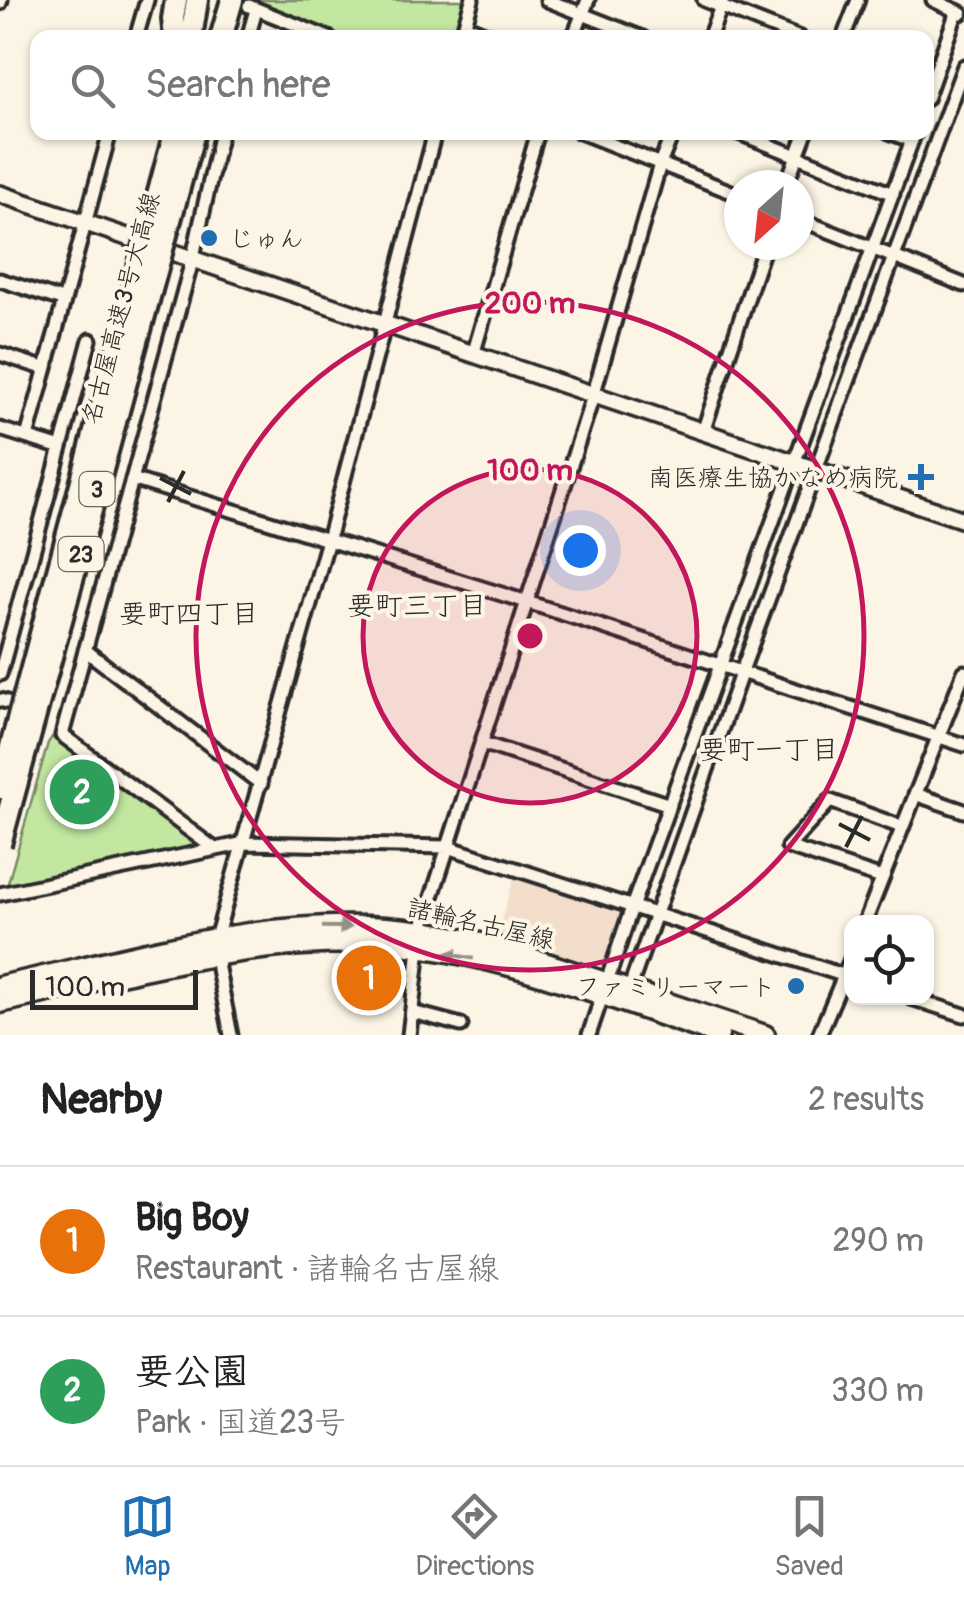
<!DOCTYPE html>
<html lang="en">
<head>
<meta charset="utf-8">
<style>
  body { margin:0; font-family:Pangolin,"Klee One",sans-serif; background:#f2f2f2; color:#222 }
  .controls { position:absolute; right:30px; bottom:30px; display:grid; overflow:hidden; border-radius:20px; box-shadow:0 2px 8px #0004 }
  .controls button { width:90px; height:90px; display:grid; place-items:center; padding:0; border:0; border-bottom:2px solid #e0e0e0; background:#fff; color:#222; font:50px sans-serif }
  .compass { position:absolute; left:724px; top:170px; width:90px; height:90px; border-radius:50%; background:#fff; box-shadow:0 2px 8px #0004; rotate:207deg }
  .scale { position:absolute; left:30px; bottom:25px; width:168px; box-sizing:border-box; padding-left:10px; border:5px solid #2b2b2b; border-top:0; font-size:28px; line-height:35px; white-space:nowrap; color:#2b2b2b; -webkit-text-stroke:8px #fcf5e5; paint-order:stroke }
  .you { position:absolute; left:580px; top:550px; width:35px; height:35px; margin:-25px; border:8px solid #fff; border-radius:50%; background:#1a73e8; box-shadow:0 0 0 15px #1a73e833 }
  .badge { display:grid; place-items:center; width:65px; height:65px; border-radius:50%; background:#1f6fb2; color:#fff; font-size:32px; font-weight:700 }
  .pin { position:absolute; translate:-50% -50%; border:5px solid #fff; box-shadow:0 2px 10px #0006 }
  .list { margin:0; padding:0; list-style:none }
  h2 { display:flex; justify-content:space-between; align-items:center; height:130px; margin:0; padding:0 40px; font-size:42px }
  h2 small { font-size:32px; font-weight:400; color:#767676 }
  .list li { display:grid; grid-template-columns:65px 1fr auto; gap:30px; align-items:center; box-sizing:border-box; height:150px; padding:0 40px; border-top:2px solid #e0e0e0 }
  .list b { display:block; font-size:38px; white-space:nowrap }
  .list p { margin:0; font-size:32px; white-space:nowrap; color:#767676 }
  .list em { font-size:32px; font-style:normal; color:#767676 }
  .icon { flex:none; width:55px; height:55px; fill:none; stroke:currentColor; stroke-width:2; stroke-linecap:round; stroke-linejoin:round }
  .map { position:relative; flex:none; width:964px; height:1035px; overflow:hidden }
  .search { position:absolute; background:#fff; box-shadow:0 2px 8px #0004; left:30px; right:30px; top:30px; height:110px; display:flex; align-items:center; gap:25px; box-sizing:border-box; padding:0 35px; border-radius:20px; color:#767676; font-size:38px }
  .sheet { height:430px; background:#fff }
  nav { display:flex; justify-content:space-around; align-items:center; box-sizing:border-box; height:140px; border-top:2px solid #e0e0e0; background:#fff; font-size:28px; color:#767676 }
  nav a { display:grid; justify-items:center; gap:5px }
  nav .on { color:#1f6fb2 }
  .map>svg:first-child { display:block }
  .built { fill:#f2decb }
  .green { fill:#c3e7a1; stroke:#778966; stroke-width:2.5 }
  .lines { fill:none; stroke-linecap:round; stroke-linejoin:round }
  .minor-casing { stroke:#2b2b2b; stroke-width:19 }
  .tertiary-casing { stroke:#2b2b2b; stroke-width:22 }
  .primary-casing { stroke:#2b2b2b; stroke-width:25 }
  .trunk-casing { stroke:#2b2b2b; stroke-width:28 }
  .motorway-casing { stroke:#2b2b2b; stroke-width:28 }
  .minor { stroke:#fcf5e5; stroke-width:11 }
  .tertiary { stroke:#fcf5e5; stroke-width:15 }
  .primary { stroke:#fcf5e5; stroke-width:18 }
  .trunk { stroke:#fcf5e5; stroke-width:20 }
  .motorway { stroke:#fcf5e5; stroke-width:20 }
  .motorway-bridge-casing { stroke:#2b2b2b; stroke-width:28; stroke-linecap:butt }
  .motorway-bridge { stroke:#fcf5e5; stroke-width:20 }
  .oneway { fill:#949088 }
  .ticks { fill:none; stroke:#2b2b2b; stroke-width:4 }
  .ring { fill:none; stroke:#c2185b; stroke-width:5 }
  .poi-dot { fill:#1f6fb2; stroke:#fcf5e5; stroke-width:4 }
  .labels { text-anchor:middle; stroke-width:8; stroke-linejoin:round; paint-order:stroke }
  .shield { fill:#fcf5e5; stroke:#6a6863; stroke-width:2.5 }
  .shield-label { font-size:22px; font-weight:bold; fill:#2b2b2b }
  .poi-label { font-size:25px; fill:#2b2b2b; stroke:#fcf5e5; text-anchor:end }
  .street-label { font-size:25px; fill:#2b2b2b; stroke:#fcf5e5 }
  .neighbourhood-label { font-size:28px; fill:#2b2b2b; stroke:#fcf5e5 }
  .centre { fill:#c2185b; stroke:#fcf5e5; stroke-width:5 }
  .ring-label { font-size:30px; text-anchor:middle; font-weight:bold; fill:#c2185b; stroke:#fcf5e5; stroke-width:8; stroke-linejoin:round; paint-order:stroke }
</style>
</head>
<body>
<div class="map">
<svg width="964" height="1035" viewBox="0 0 964 1035">
  <rect width="100%" height="100%" fill="#fcf5e5"/>
  <filter id="ink" filterUnits="userSpaceOnUse"><feTurbulence type="fractalNoise" baseFrequency=".01" numOctaves="2"/><feDisplacementMap in="SourceGraphic" scale="20" xChannelSelector="R" yChannelSelector="G"/><feConvolveMatrix kernelMatrix="1 2 1 2 8 2 1 2 1" color-interpolation-filters="sRGB"/></filter>
  <g filter="url(#ink)">
    <path class="built" d="M515,875L627,912L604,968L497,934Z"/>
    <path class="green" d="M252,0H467L457,38L340,37L252,4Z
      M52,737L196,841V847L14,886L8,883L48,743Z"/>
    <g class="lines">
      <defs>
        <path id="minor" d="M547,0L643,38
          M704,0L800,38
          M933,0L961,13
          M0,3L1,0
          M249,6L329,38
          M465,25L496,38
          M136,38L147,0
          M248,38L256,10
          M461,38L472,0
          M573,38L588,0
          M709,38L722,4
          M843,38L858,0
          M926,99L957,11
          M580,132L739,195
          M736,132L893,194
          M889,132L912,141
          M786,185L806,132
          M799,219L964,285
          M0,280L62,300
          M0,354L43,368
          M473,355L538,132
          M0,429L61,448
          M703,432L765,245
          M27,437L110,132
          M132,479L527,602L964,745
          M85,650L261,784
          M0,674L90,340
          M0,700L14,704
          M482,743L670,805
          M915,794L964,811
          M212,847L62,735L192,261L221,132
          M882,878L788,847L830,801L902,827
          M0,894L245,843L448,847L852,978
          M865,922L964,672
          M629,990L742,671L964,66
          M911,998L964,1015
          M412,1012L461,1025
          M231,1035L218,969L216,938L328,540L435,132
          M409,1035L421,931L593,396L660,164L673,132
          M589,1035L632,907L915,132
          M819,1035L852,957"/>
        <path id="tertiary" d="M0,194L964,520"/>
        <path id="primary" d="M0,986C137,956 280,910 422,931C485,940 545,963 605,982C658,1000 712,1017 765,1035
          M0,1003C130,974 263,934 398,945C505,954 617,1002 719,1035"/>
        <path id="trunk" d="M175,38L173,19L176,0"/>
        <path id="motorway" d="M191,38L197,0
          M221,38L232,0"/>
      </defs>
      <use href="#minor" class="minor-casing"/>
      <use href="#tertiary" class="tertiary-casing"/>
      <use href="#primary" class="primary-casing"/>
      <use href="#trunk" class="trunk-casing"/>
      <use href="#motorway" class="motorway-casing"/>
      <use href="#minor" class="minor"/>
      <use href="#tertiary" class="tertiary"/>
      <use href="#primary" class="primary"/>
      <use href="#trunk" class="trunk"/>
      <use href="#motorway" class="motorway"/>
      <defs>
        <path id="motorway-bridge" d="M0,788L175,132
          M0,844L194,132"/>
      </defs>
      <use href="#motorway-bridge" class="motorway-bridge-casing"/>
      <use href="#motorway-bridge" class="motorway-bridge"/>
    </g>
    <defs><path id="oneway-solid" d="M-6-.8H1V-3.2L6.5 0L1 3.2V.8H-6Z" transform="scale(2.5)"/></defs>
    <g class="oneway">
      <use href="#oneway-solid" transform="translate(337 927) rotate(1)"/>
      <use href="#oneway-solid" transform="translate(459 956) rotate(-170)"/>
    </g>
  </g>
  <path class="ticks" d="M160,478L191,494M168,502L184,471M839,824L870,840M846,847L862,816"/>
  <circle cx="530" cy="636" r="167" fill="#c2185b" fill-opacity=".12"/>
  <g class="ring">
    <circle cx="530" cy="636" r="167"/>
    <circle cx="530" cy="636" r="334"/>
  </g>
  <g class="poi-dot">
    <circle cx="209" cy="238" r="10"/>
    <path d="M916 462h10v10h10v10h-10v10h-10v-10h-10v-10h10z"/>
    <circle cx="796" cy="986" r="10"/>
  </g>
  <g class="labels">
    <g class="shield">
      <rect x="79.5" y="472" width="35" height="34" rx="8"/>
      <rect x="58.5" y="537" width="45" height="34" rx="8"/>
    </g>
    <g class="shield-label">
      <text x="97" y="497">3</text>
      <text x="81" y="562">23</text>
    </g>
    <g class="poi-label">
      <text x="229" y="247" text-anchor="start">じゅん</text>
      <text x="898" y="486">南医療生協かなめ病院</text>
      <text x="776" y="995">ファミリーマート</text>
    </g>
    <g class="street-label">
      <text transform="translate(120 308) rotate(-75)" y="9">名古屋高速3号大高線</text>
      <text transform="translate(481 923) rotate(13)" y="9">諸輪名古屋線</text>
    </g>
    <g class="neighbourhood-label">
      <text x="417" y="615">要町三丁目</text>
      <text x="189" y="623">要町四丁目</text>
      <text x="769" y="759">要町一丁目</text>
    </g>
  </g>
  <circle cx="530" cy="636" r="15" class="centre"/>
  <g class="ring-label">
    <text x="530" y="313">200 m</text>
    <text x="530" y="480">100 m</text>
  </g>
</svg>
<div class="controls">
<button><svg class="icon" aria-label="locate" viewBox="0 0 24 24"><circle cx="12" cy="12" r="6"/><path d="M12 2v4M12 18v4M2 12h4M18 12h4"/></svg></button>
</div>
<svg class="compass" viewBox="-18 -18 36 36"><path d="M0-13l5 13h-10z" fill="#e53935"/><path d="M0 13l5-13h-10z" fill="#767676"/></svg>
<div class="scale">100 m</div>
<div class="you"></div>
<div class="pin badge" style="left:369px;top:978px;background:#e8710a">1</div>
<div class="pin badge" style="left:82px;top:792px;background:#2e9e5b">2</div>
<div class="search"><svg class="icon" aria-label="search" viewBox="0 0 24 24"><circle cx="10" cy="10" r="6"/><path d="M15 15l6 6"/></svg>Search here</div>
</div>
<section class="sheet">
<h2>Nearby<small>2 results</small></h2>
<ul class="list">
<li><span class="badge" style="background:#e8710a">1</span><div><b>Big Boy</b><p>Restaurant · 諸輪名古屋線</p></div><em>290 m</em></li>
<li><span class="badge" style="background:#2e9e5b">2</span><div><b>要公園</b><p>Park · 国道23号</p></div><em>330 m</em></li>
</ul>
</section>
<nav>
<a class="on"><svg class="icon" aria-label="map" viewBox="0 0 24 24"><path d="M3 6l6-2 6 2 6-2v14l-6 2-6-2-6 2zM9 4v14M15 6v14"/></svg>Map</a>
<a><svg class="icon" aria-label="directions" viewBox="0 0 24 24"><path d="M12 3l9 9-9 9-9-9zM9 14v-3h6M13 9l2 2-2 2"/></svg>Directions</a>
<a><svg class="icon" aria-label="saved" viewBox="0 0 24 24"><path d="M7 4h10v16l-5-4-5 4z"/></svg>Saved</a>
</nav>
</body>
</html>
